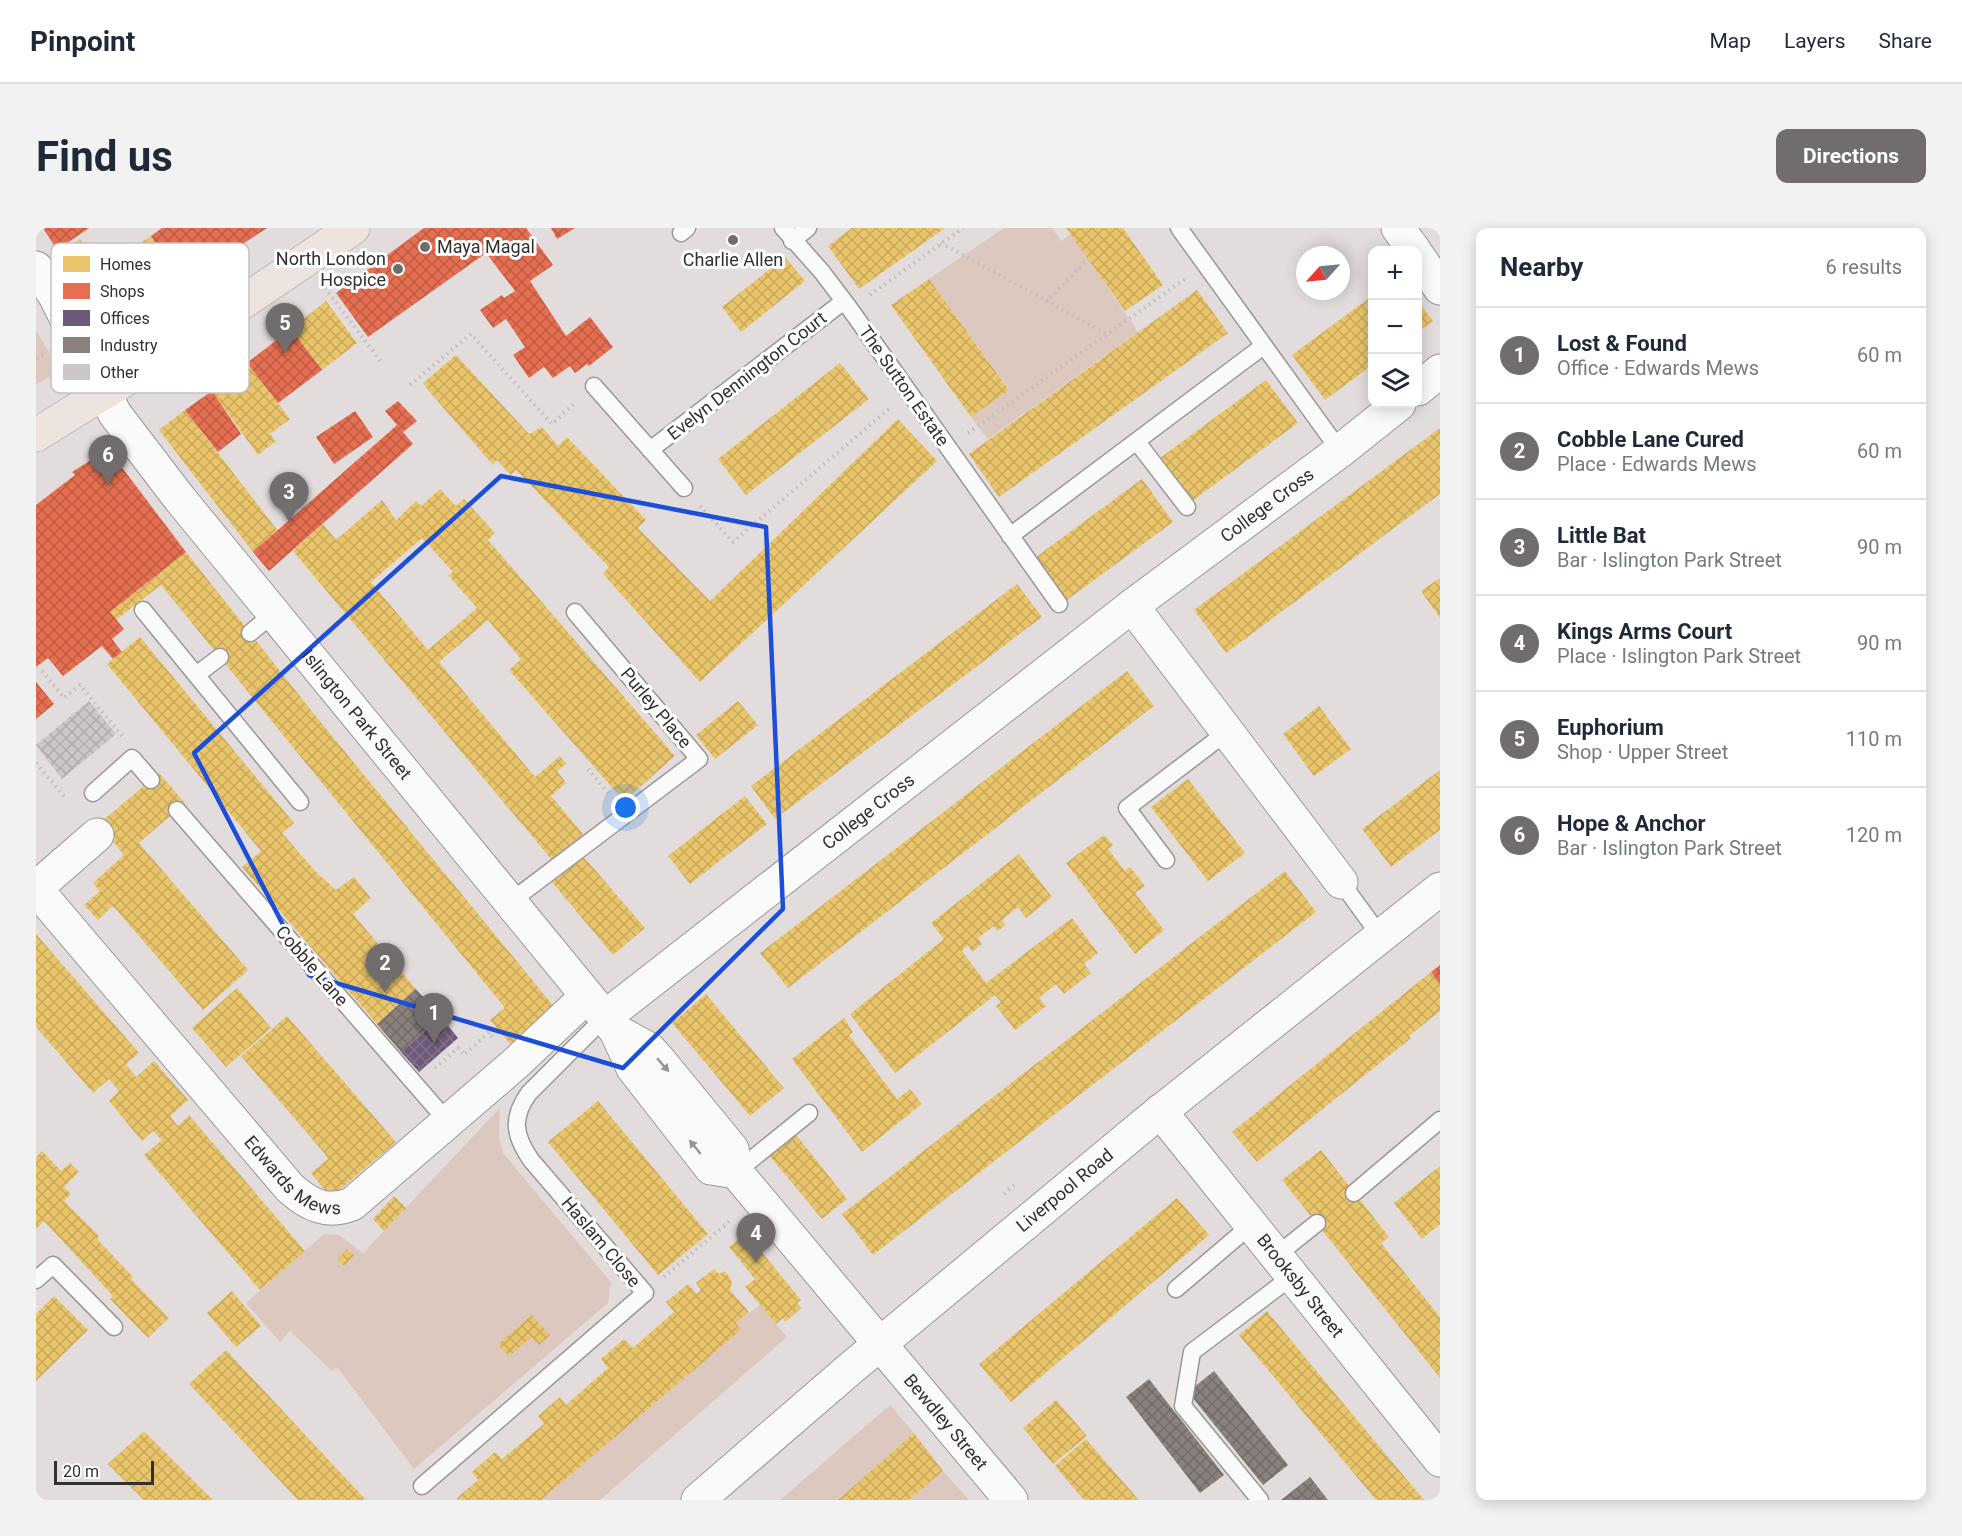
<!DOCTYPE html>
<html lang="en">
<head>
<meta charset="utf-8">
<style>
  body { margin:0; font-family:Roboto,sans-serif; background:#f2f2f3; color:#1f2937 }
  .controls { position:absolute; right:18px; top:18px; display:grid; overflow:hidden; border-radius:12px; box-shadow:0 3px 15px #0003 }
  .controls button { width:54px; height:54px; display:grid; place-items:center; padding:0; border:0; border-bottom:2px solid #e0e1e3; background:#fff; color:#1f2937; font:30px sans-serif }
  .compass { position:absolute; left:1260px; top:18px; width:54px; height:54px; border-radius:50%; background:#fff; box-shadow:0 3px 15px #0003; rotate:243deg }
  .scale { position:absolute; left:18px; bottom:15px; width:100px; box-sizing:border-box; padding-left:6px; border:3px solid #33302f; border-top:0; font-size:16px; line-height:21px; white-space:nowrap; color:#33302f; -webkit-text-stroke:4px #fff; paint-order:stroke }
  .you { position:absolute; left:590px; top:580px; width:21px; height:21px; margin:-15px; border:4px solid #fff; border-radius:50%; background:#1a73e8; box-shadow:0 0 0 9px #1a73e833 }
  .badge { display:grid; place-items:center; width:39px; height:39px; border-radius:50%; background:#706d6c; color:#fff; font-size:20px; font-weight:700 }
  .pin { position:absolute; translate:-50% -50px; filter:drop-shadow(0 2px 3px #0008) }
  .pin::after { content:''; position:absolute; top:32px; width:21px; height:18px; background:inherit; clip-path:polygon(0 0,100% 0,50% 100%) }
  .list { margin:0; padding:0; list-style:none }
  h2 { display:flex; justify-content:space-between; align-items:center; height:78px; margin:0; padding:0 24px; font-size:26px }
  h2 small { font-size:20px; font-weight:400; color:#747a83 }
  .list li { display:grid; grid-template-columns:39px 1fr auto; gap:18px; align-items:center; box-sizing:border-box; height:96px; padding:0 24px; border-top:2px solid #e0e1e3 }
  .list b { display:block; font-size:22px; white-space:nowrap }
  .list p { margin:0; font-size:20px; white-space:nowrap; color:#747a83 }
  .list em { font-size:20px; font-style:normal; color:#747a83 }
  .icon { flex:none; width:33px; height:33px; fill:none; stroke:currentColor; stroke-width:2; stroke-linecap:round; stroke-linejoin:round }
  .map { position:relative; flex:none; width:1404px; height:1272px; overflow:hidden; border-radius:12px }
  header { display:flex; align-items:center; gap:36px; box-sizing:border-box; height:84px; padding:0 30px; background:#fff; border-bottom:2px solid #e0e1e3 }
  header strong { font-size:28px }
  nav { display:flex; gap:33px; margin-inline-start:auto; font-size:21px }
  .intro { display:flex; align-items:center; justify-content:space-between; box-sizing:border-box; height:144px; padding:0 36px }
  h1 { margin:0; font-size:42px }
  .button { padding:15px 27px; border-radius:12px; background:#706d6c; color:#fff; font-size:21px; font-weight:700 }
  main { display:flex; gap:36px; padding:0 36px }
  aside { flex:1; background:#fff; border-radius:12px; box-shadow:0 3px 15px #0003 }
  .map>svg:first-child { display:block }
  .green { fill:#dcc8be }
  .homes { fill:url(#homes-cross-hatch); fill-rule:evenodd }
  .shops { fill:url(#shops-cross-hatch) }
  .offices { fill:url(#offices-cross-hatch) }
  .industry { fill:url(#industry-cross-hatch) }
  .building { fill:url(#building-cross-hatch) }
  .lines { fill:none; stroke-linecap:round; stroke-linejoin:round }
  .lane-casing { stroke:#9b9796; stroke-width:19 }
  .street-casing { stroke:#9b9796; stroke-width:35 }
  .secondary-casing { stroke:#9b9796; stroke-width:35 }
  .highway-casing { stroke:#bdbab9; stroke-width:35 }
  .path { stroke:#c0bebd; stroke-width:4; stroke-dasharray:1.5 4.5; stroke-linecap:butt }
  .lane { stroke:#fbfafa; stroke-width:16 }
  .street { stroke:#fbfafa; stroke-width:33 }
  .secondary { stroke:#fbfafa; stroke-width:33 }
  .highway { stroke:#ede4df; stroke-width:33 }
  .oneway { fill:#979594 }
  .marked { fill:none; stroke:#1d4ed8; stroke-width:4.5; stroke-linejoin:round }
  .poi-dot { fill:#706d6c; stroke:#fff; stroke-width:2 }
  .labels { text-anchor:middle; stroke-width:6; stroke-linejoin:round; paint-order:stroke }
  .poi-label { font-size:18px; fill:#33302f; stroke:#fff; text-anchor:start }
  .street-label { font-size:18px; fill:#33302f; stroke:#fff }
  .key { fill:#fff; stroke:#c2c1c1; stroke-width:1.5 }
  .key-label { font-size:16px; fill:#33302f }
</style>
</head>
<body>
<header>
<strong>Pinpoint</strong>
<nav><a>Map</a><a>Layers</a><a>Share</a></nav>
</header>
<div class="intro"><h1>Find us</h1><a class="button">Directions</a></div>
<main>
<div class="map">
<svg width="1404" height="1272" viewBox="0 0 1404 1272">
  <defs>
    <pattern id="homes-cross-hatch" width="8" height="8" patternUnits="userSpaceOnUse" patternTransform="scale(1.5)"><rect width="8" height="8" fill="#e9c46a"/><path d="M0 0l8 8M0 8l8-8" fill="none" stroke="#c8a95c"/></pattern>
    <pattern id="shops-cross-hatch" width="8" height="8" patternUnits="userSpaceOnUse" patternTransform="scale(1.5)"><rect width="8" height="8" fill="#e76f51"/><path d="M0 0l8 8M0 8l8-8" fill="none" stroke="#bc5c44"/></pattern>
    <pattern id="offices-cross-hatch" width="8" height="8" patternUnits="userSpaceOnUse" patternTransform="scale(1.5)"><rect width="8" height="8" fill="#6d597a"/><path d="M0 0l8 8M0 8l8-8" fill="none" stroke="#82738c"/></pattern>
    <pattern id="industry-cross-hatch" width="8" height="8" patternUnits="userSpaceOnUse" patternTransform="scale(1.5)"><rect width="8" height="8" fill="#8a817c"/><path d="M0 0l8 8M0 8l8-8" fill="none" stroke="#716a66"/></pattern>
    <pattern id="building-cross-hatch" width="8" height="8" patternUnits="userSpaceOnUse" patternTransform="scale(1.5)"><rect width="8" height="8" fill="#cac7c6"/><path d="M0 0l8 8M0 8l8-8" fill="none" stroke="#aeabaa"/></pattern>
  </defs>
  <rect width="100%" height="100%" fill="#e2dddc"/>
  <path class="green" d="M968,0H1016L1025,13L1035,6L1102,104L952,211L935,189L973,161L893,51Z
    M0,103L20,135L14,148L0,157Z
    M464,880L463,909L467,925L575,1054L572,1075L378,1241L301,1139L296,1143L254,1103L244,1114L210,1075L288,1006L303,1007L327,1025Z
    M724,1077L751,1109L564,1272H505L705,1102L700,1095Z
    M854,1177L878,1205L802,1272H744Z
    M907,1243L933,1272H874Z"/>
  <path class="homes" d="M816,0H909L823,61L792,18Z
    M1030,0H1087L1127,57L1089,83Z
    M115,8L148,55L81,99H69L19,27L44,11L65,40Z
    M749,29L769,53L705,104L686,79Z
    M893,51L973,162L935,189L855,77Z
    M1161,62L1192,105L963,269L933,226Z
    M1336,68V137L1289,172L1256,127Z
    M290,73L321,115L286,142L255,101Z
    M1382,73L1397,93L1382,104Z
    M420,127L493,206L506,199L522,218L531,209L610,292L602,300L674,373L862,191L901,233L664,454L567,346L573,339L480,242L475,247L461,232L457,237L392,162L387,155Z
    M211,135L254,191L234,206L240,213L222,227L176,163Z
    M804,135L833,171L710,267L682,231Z
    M1230,152L1262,195L1152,276L1120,233Z
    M149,182L242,303L217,324L123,202Z
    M1404,200V266L1190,425L1158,382Z
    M1106,251L1137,294L1027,375L996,332Z
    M404,261L420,278L428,271L459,305L452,312L639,528L588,573L473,442L485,431L452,392L403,434L499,549L524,528L530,536L521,543L530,555L515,568L547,606L516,632L257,323L287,296L300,312L346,272L360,292L380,273L385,278ZM386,310L417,344L412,347L441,380L392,422L335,354Z
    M150,324L278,486L520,781L475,817L454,792L469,780L125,357L80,392L74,384Z
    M1404,350V390L1385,363Z
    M981,356L1006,389L739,591L715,558Z
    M104,409L258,595L246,605L280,644L300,662L318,649L335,670L317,686L380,761L341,796L206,639L225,623L71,436Z
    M1091,443L1118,478L752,760L724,725Z
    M702,473L722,497L679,531L660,507Z
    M1283,478L1315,521L1278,548L1247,506Z
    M1404,542V602L1355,639L1326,601Z
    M123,545L149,575L103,615L212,742L167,782L77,678L62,692L48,677L64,663L57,655L88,627L63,596Z
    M1152,551L1209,625L1172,653L1115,579Z
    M709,568L731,596L654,656L632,628Z
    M1068,607L1077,617L1072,621L1089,643L1094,639L1109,658L1099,665L1128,702L1099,726L1030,635Z
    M983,626L1016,669L990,690L982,679L966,692L970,697L961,703L958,698L942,710L946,716L936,724L932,717L926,723L950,755L1036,690L1062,725L1048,736L1055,745L1028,766L1020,756L1003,770L1010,778L979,802L960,778L965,774L959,767L859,845L814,786L908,711L895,695Z
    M547,628L609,700L577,727L515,653Z
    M1249,643L1280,684L837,1027L806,986Z
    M0,706L103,825L90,836L100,849L118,833L152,872L134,888L142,898L153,887L269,1023L224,1062L108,927L126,912L117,903L106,913L73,873L83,863L73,851L57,865L0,799Z
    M1395,744L1404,756V783L1373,808L1375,810L1221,934L1196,904Z
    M201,760L235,800L190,839L156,800Z
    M670,766L748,860L714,888L636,795Z
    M251,788L360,914L295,969L275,945L292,931L289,926L205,828Z
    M808,790L817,804L813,807L861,871L874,861L886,876L826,924L756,831Z
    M562,873L672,1006L622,1047L512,914Z
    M758,904L811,971L786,991L732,926Z
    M1285,922L1353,1009L1345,1015L1404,1089V1150L1246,952Z
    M6,923L25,943L34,935L43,944L28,959L35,966L28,973L63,1008L61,1011L97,1049L95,1051L133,1090L112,1110L74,1071L77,1068L8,993L0,1001V929Z
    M1404,938V996L1386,1011L1358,975Z
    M358,968L370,980L348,1003L337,991Z
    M1141,970L1173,1007L975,1174L943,1136Z
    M710,1005L765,1072L761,1075L766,1080L749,1094L747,1090L740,1096L709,1059L719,1051L693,1019Z
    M311,1021L318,1027L309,1038L301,1032Z
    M678,1041L683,1046L689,1043L696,1053L694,1062L713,1084L700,1095L705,1102L505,1272H422L421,1270L442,1252L436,1244L459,1224L466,1231L508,1196L502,1188L524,1169L530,1177L572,1140L565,1131L588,1111L597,1120L638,1084L630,1074L652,1056L661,1066L665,1062L660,1055Z
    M196,1063L225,1098L200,1119L171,1085Z
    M18,1068L52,1102L0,1153V1086Z
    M1231,1083L1302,1169L1388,1272H1340L1203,1107Z
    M496,1087L514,1107L503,1117L496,1109L473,1128L462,1116Z
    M190,1122L330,1272H262L153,1156Z
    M1020,1172L1051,1208L1017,1236L987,1200Z
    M108,1203L177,1272H108L72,1236Z
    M878,1205L907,1243L873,1272H802Z
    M1050,1211L1069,1233L1103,1272H1048L1019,1238Z"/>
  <path class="shops" d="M7,0H53L21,22Z
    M126,0H231L148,55L115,8Z
    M388,0H490L517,37L494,53L530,108L554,89L577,119L553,138L551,136L539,145L534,138L517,150L508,139L493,150L477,127L489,119L470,91L457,100L444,82L466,67L468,70L479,63L450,25L332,109L300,65Z
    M515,0H539L521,11Z
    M255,101L286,142L242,175L211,135Z
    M176,163L205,206L182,224L149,182Z
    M362,173L381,193L367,204L377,216L233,343L217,324L361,197L349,183Z
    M319,183L337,209L298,236L280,209Z
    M72,221L150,324L74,384L88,401L76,411L86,424L77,431L66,418L27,448L12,430L0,439V277L39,247L36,244Z
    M0,454L18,476L0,491Z
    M1404,737V756L1395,744Z"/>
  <path class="offices" d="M405,789L422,810L383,844L365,824Z"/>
  <path class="industry" d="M380,761L405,789L365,824L341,796Z
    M1178,1143L1252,1237L1227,1257L1152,1164Z
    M1113,1151L1188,1247L1164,1265L1090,1169Z
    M1274,1249L1292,1272H1245Z"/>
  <path class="building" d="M53,473L80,506L26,551L0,517Z"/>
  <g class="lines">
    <defs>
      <path id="lane" d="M747,0L786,44L814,81L1023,376
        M1143,0L1304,223
        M645,5L651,0
        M756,13L772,0
        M558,158L648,260
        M1101,214L1151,279
        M614,222L808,73
        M974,308L1226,119
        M107,382L264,574
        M214,405L237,386
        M160,447L184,429
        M57,565L96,530L115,552
        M141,582L412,894
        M1130,632L1091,580L1191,504
        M1305,654L1345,709
        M474,674L663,531L539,384
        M700,944L773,885
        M1318,965L1404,892
        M1241,1027L1281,995
        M0,1052L17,1037L78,1099
        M1140,1061L1214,998
        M386,1258L609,1065L495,932C478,907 475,890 493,865L569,789
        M1224,1272L1147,1178L1156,1124L1258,1047"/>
      <g id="street">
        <path d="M1362,0L1378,22"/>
        <path d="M1382,28L1404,60"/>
        <path d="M1382,161L1404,143"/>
        <path d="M1096,378L1305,654"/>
        <path d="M0,660L61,607"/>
        <path id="s1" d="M0,661L254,960C273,977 291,986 316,976L480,835L551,768"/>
        <path id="s2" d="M569,789L1096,378L1304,223L1363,176"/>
        <path id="s3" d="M1124,883L1404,1232"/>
        <path id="s4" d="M844,1116L975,1272"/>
      </g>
      <g id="secondary">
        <path id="s5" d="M0,40L18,66L79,186L144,271L580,803L597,840L675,940L700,944"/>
        <path d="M580,803L613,821L622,831L696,921L700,944L844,1116"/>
        <path id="s6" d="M662,1272L815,1140L1110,895L1404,661"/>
      </g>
      <path id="highway" d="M0,207L127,128L317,0"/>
    </defs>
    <use href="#lane" class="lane-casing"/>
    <use href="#street" class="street-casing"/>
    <use href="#secondary" class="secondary-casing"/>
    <use href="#highway" class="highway-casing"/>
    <path class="path" d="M905,15L1071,106
      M289,60L346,135
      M834,67L927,0
      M1010,74L1052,31
      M0,130L10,126
      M374,157L435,106L516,196L539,175
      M932,205L1149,51
      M664,278L697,314L855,179
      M6,443L28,470L44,457L86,508
      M0,535L31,572
      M552,541L574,567
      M399,840L422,820L428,827L453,804L457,810
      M968,966L980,955
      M628,1049L695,992"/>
    <use href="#lane" class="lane"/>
    <use href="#street" class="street"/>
    <use href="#secondary" class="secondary"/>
    <use href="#highway" class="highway"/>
  </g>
  <defs><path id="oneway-solid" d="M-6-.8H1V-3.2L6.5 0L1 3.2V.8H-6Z" transform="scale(1.5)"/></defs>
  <g class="oneway">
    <use href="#oneway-solid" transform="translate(627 837) rotate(49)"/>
    <use href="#oneway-solid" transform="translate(659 919) rotate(-129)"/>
  </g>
  <path class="marked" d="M465,248L730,299L747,681L587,840L273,747L158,525Z"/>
  <g class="poi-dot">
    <circle cx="697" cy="12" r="6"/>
    <circle cx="389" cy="19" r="6"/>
    <circle cx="362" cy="41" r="6"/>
  </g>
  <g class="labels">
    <g class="poi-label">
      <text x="401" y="25">Maya Magal</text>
      <text x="350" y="37" text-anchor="end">North London<tspan x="350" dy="21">Hospice</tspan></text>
      <text x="697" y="38" text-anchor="middle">Charlie Allen</text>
    </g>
    <g class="street-label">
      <text transform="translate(711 148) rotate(-38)" y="6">Evelyn Dennington Court</text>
      <text transform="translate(868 158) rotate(55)" y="6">The Sutton Estate</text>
      <text dy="6" stroke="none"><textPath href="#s2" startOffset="837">College Cross</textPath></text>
      <text transform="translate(620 480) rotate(50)" y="6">Purley Place</text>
      <text dy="6" stroke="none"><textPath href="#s5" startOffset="552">Islington Park Street</textPath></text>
      <text dy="6" stroke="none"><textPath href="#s2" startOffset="334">College Cross</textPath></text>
      <text transform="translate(276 738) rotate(49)" y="6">Cobble Lane</text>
      <text dy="6" stroke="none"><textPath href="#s1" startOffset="388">Edwards Mews</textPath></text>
      <text dy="6" stroke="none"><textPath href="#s6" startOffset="480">Liverpool Road</textPath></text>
      <text transform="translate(565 1014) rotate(50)" y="6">Haslam Close</text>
      <text dy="6" stroke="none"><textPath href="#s3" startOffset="224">Brooksby Street</textPath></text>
      <text dy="6" stroke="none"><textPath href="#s4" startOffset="102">Bewdley Street</textPath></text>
    </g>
  </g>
  <rect x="15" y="15" width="198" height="150" rx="9" class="key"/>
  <rect x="27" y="28" width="27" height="16" fill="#e9c46a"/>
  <rect x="27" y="55" width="27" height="16" fill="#e76f51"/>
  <rect x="27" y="82" width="27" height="16" fill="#6d597a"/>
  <rect x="27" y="109" width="27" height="16" fill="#8a817c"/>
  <rect x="27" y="136" width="27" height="16" fill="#cac7c6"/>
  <g class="key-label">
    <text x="64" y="42">Homes</text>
    <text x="64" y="69">Shops</text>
    <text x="64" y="96">Offices</text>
    <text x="64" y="123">Industry</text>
    <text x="64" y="150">Other</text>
  </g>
</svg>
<div class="controls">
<button>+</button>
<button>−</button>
<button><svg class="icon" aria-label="layers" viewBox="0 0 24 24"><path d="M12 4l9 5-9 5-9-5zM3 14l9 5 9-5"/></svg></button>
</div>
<svg class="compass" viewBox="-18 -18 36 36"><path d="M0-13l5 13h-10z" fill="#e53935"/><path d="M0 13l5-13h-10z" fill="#747a83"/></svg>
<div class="scale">20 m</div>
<div class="you"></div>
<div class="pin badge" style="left:398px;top:815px">1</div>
<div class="pin badge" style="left:349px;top:765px">2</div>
<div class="pin badge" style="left:253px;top:294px">3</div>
<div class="pin badge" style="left:720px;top:1035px">4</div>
<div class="pin badge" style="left:249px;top:125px">5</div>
<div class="pin badge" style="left:72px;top:257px">6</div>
</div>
<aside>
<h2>Nearby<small>6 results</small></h2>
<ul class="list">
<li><span class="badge">1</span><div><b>Lost &amp; Found</b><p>Office · Edwards Mews</p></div><em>60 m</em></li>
<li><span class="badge">2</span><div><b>Cobble Lane Cured</b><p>Place · Edwards Mews</p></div><em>60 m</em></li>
<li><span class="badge">3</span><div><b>Little Bat</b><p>Bar · Islington Park Street</p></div><em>90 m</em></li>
<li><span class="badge">4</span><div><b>Kings Arms Court</b><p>Place · Islington Park Street</p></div><em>90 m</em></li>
<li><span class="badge">5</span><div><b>Euphorium</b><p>Shop · Upper Street</p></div><em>110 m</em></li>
<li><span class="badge">6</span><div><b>Hope &amp; Anchor</b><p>Bar · Islington Park Street</p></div><em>120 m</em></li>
</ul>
</aside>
</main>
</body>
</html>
